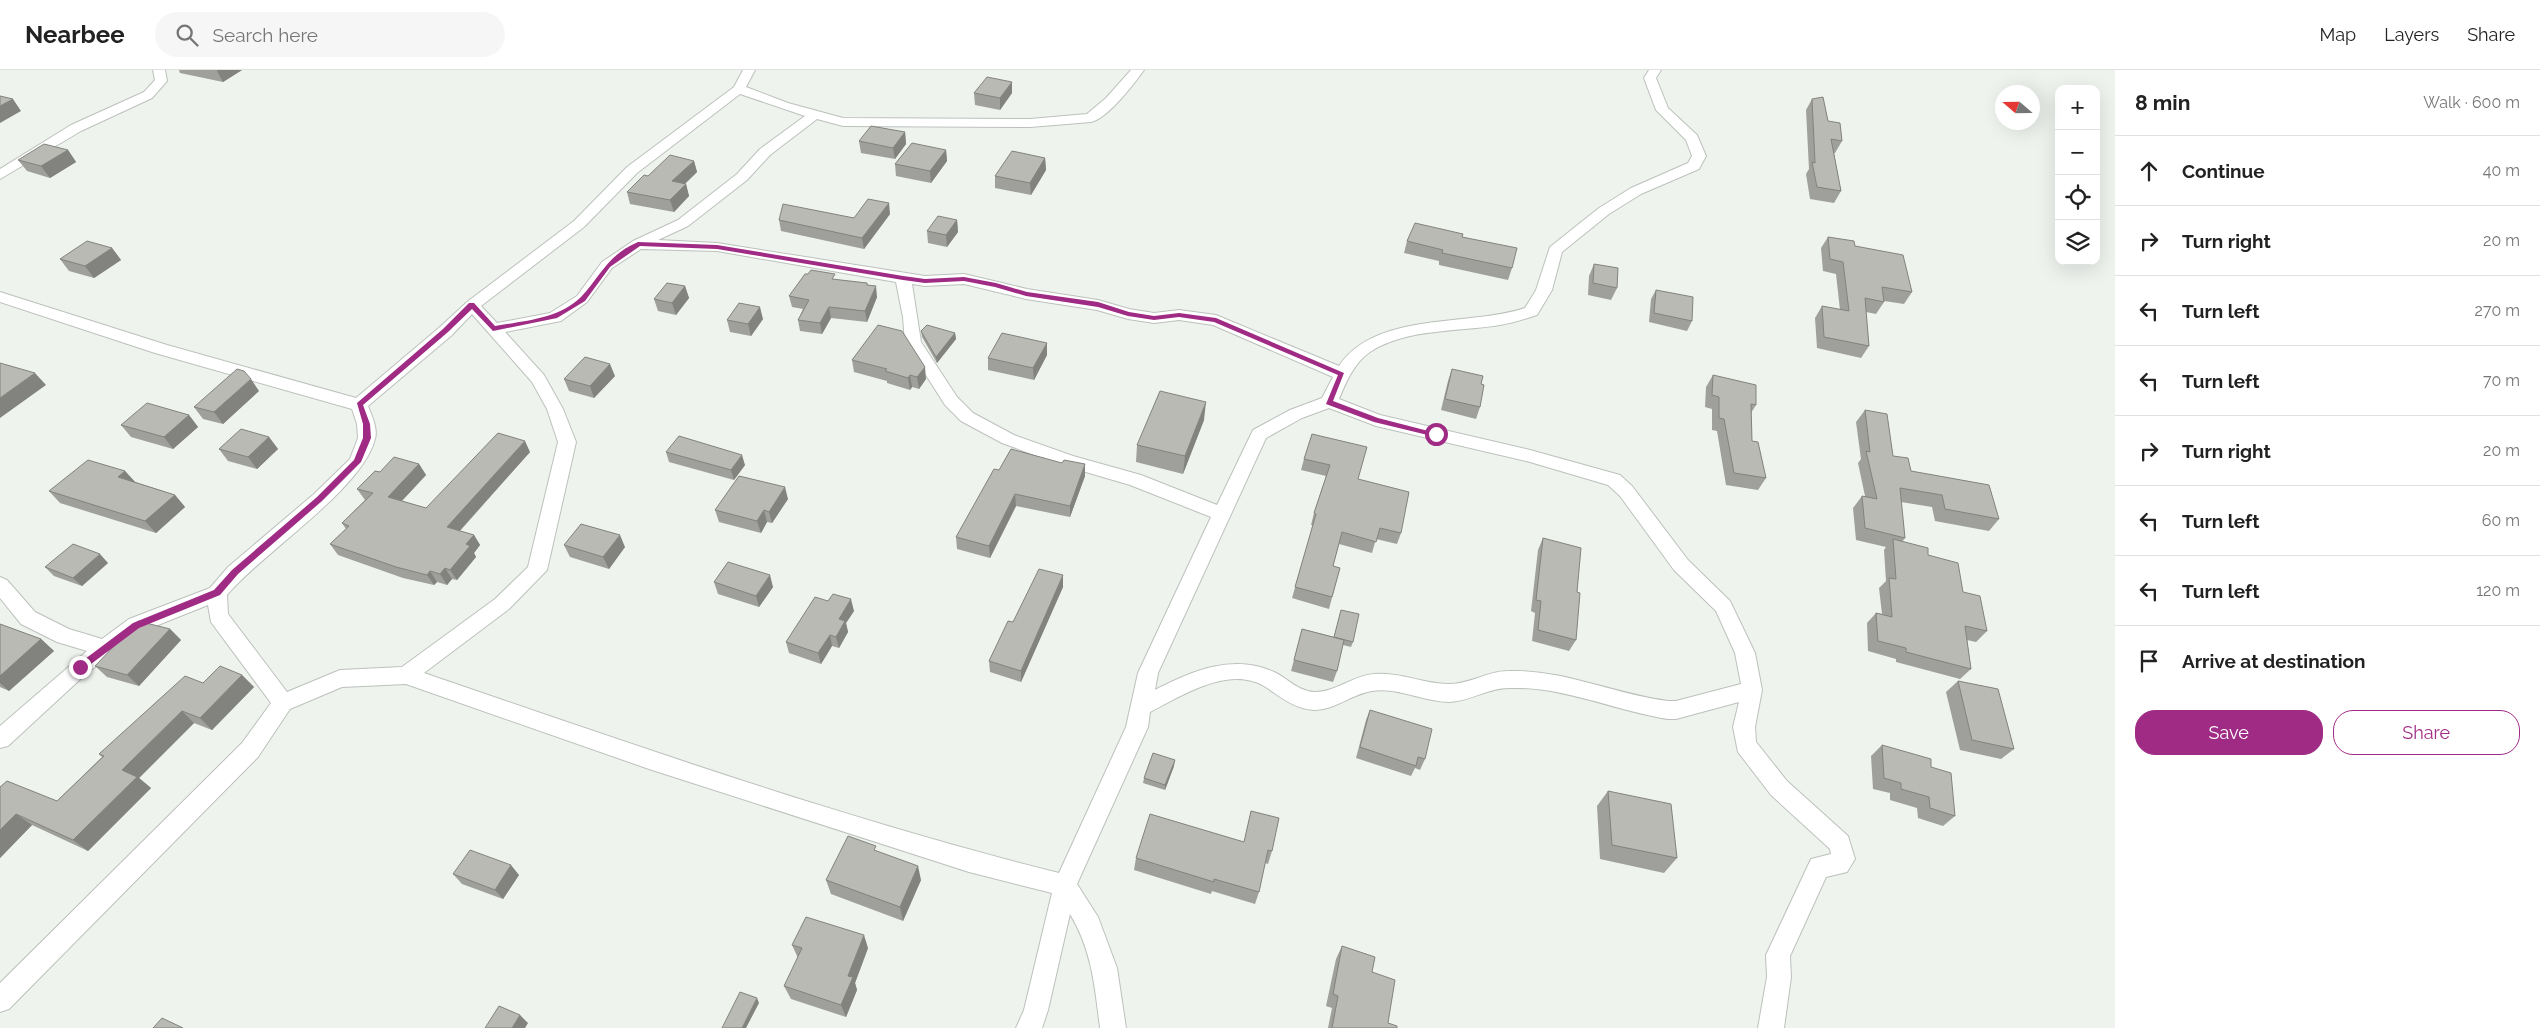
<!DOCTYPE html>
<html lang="en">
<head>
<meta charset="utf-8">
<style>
  body { margin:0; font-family:Raleway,sans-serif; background:#f6f6f6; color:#222 }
  .controls { position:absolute; right:15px; top:15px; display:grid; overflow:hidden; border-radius:10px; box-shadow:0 5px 20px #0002 }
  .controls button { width:45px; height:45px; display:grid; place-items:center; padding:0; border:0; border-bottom:1px solid #e0e0e0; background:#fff; color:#222; font:25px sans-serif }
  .compass { position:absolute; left:1995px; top:15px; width:45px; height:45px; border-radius:50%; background:#fff; box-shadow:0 5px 20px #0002; rotate:290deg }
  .stop { position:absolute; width:15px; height:15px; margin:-11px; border:4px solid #a02b85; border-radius:50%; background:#fff }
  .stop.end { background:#a02b85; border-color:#fff; box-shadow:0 1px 5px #0008 }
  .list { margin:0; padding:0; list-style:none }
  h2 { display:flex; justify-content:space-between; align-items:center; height:65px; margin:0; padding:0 20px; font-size:21px }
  h2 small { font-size:16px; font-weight:400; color:#767676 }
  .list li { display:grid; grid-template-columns:32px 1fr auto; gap:15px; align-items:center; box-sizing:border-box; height:70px; padding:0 20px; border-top:1px solid #e0e0e0 }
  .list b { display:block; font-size:19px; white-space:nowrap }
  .list em { font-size:16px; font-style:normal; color:#767676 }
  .actions { display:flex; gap:10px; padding:15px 20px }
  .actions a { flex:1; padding:11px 0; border:1px solid #a02b85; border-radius:20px; text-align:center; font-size:18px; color:#a02b85 }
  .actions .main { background:#a02b85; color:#fff }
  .icon { flex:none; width:28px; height:28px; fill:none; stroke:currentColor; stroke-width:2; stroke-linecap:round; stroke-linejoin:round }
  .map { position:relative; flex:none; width:2115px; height:958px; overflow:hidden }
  header { display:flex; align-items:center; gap:30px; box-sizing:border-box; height:70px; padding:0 25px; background:#fff; border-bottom:1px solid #e0e0e0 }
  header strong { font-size:24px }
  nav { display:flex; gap:28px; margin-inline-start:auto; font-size:18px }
  .search { width:350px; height:45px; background:#f6f6f6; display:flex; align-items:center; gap:12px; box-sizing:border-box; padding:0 18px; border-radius:28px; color:#767676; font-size:19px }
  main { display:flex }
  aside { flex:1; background:#fff }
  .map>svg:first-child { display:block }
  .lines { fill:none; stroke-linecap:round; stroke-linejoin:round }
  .street-casing { stroke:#bcc1bc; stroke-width:2 }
  .street { fill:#fff; fill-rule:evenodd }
  .wall { fill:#9fa09b }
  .shaded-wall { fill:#82827e }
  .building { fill:#b9bab4; stroke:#82827e }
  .route { fill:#a02b85 }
</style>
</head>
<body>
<header>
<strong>Nearbee</strong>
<div class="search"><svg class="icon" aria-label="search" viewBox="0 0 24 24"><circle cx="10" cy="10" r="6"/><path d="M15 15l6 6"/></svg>Search here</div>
<nav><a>Map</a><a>Layers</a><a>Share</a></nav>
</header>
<main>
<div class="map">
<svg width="2115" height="958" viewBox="0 0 2115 958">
  <rect width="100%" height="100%" fill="#eef3ee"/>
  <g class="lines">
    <defs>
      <path id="street" d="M153,0H165L167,11L152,28L81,61L0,109V99L71,55L144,22L155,10Z
        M743,0H755L746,17L788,33L843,48L1030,49L1087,44L1106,28L1131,0H1144C1134,14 1108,48 1091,52L1030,57L843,56L817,49L770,85L747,110L688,156L658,170L717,173L925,206L964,204L1027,219L1098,230L1129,239L1154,243L1179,240L1216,245L1339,296C1376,241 1468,257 1525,238L1536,220L1550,177L1599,138L1631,118L1688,93L1692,86L1686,70L1656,40L1644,8L1649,0H1661L1656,8L1668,38L1697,65L1706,86L1699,99L1641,124L1609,144L1562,182L1552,220L1537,245C1525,249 1512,253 1500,255C1459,262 1406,258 1370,282C1354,293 1346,312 1339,329L1380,345L1530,380L1620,405L1632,416L1688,490L1730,531L1755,583L1762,620L1755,657L1756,672L1787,711L1848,766L1855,789L1847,802L1826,807L1790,886L1791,907L1784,958H1758L1767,907L1766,885L1811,789L1831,784L1830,779L1771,725L1738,682L1733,657L1739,632L1676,649H1668C1615,641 1563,616 1509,618C1488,618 1470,631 1450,632C1423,632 1398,617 1372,621C1352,624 1335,640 1314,640C1294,639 1280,626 1264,616C1229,595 1181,626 1150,642L1148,657L1077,814L1098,847L1117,898L1126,958H1100C1095,918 1092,880 1070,844L1048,940L1042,958H1016L1024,940L1052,823L969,802L649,699L406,614L342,617L290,639L258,687L9,939L0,942V913L242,673L271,633L211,552L208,535L143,561L87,603L8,676L0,678V656L87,581L57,572L21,554L0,528V507L7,510L35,542L69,559L102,569L129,549L210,518L228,497L314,424L350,389L358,368L357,354L352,339L155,283L0,232V222L167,275L356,328L440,257L467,232L574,151L627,97L734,17ZM740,24L805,46L760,79L737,104L678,150L633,171L602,192L577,226L550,243L497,253L481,236L584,157L637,103ZM641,179L717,181L896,212L903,247L905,272L945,335L961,351L1002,373L1062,395L1130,415L1211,447L1138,603L1126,657L1059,803C844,749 634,675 424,603L509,539L547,500L576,372L563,339L544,305L505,262L561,251L587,232L612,198ZM912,214L925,216L964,214L1026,229L1097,240L1128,249L1154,253L1179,250L1213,255L1333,307L1322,328L1290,340L1253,360L1217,435L1141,405L1073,386L1014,365L973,343L957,327L921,272ZM472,244L532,312L547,339L558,372L528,497L495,529L402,597L340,600L287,622L228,544L227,525C263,482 362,420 375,369C378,359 372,346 368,336L452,265ZM1329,338L1376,356L1530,392L1608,415L1620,426L1674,500L1716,541L1735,583L1741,614L1676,631H1668C1614,624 1563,599 1508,601C1488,601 1470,614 1449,614C1424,614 1400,602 1375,604C1353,605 1335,623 1314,622C1298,621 1287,608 1274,602C1234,583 1191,601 1155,620L1158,603L1266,368L1302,348Z"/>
    </defs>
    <use href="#street" class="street-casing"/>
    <use href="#street" class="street"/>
  </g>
  <path class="wall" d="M179,0H242L223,12L180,3Z
    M1012,12V23L1000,40L975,35L974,23Z
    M1812,29L1842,71L1835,83H1834L1841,121L1834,133L1810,129L1806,104L1809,99L1806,40Z
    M905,62L906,74L895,89L861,83L859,71Z
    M68,80L76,92L50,108L27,101L18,90Z
    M946,80L947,91L931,113L896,106L895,94Z
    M1045,88L1046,100L1031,125L995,118V106Z
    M694,91L697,102L685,114H686L689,126L674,142L630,134L627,122L648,106Z
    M890,144L864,179L781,161L779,150L854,148Z
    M957,150L958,162L947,177L928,173L927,161Z
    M1462,167L1512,198L1508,210L1439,195V191L1404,183L1407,171Z
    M1828,167L1855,176L1912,222L1904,234L1884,231V232L1876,244L1866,242L1869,276L1861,288L1817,278L1815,248L1822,236L1840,240L1836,204L1823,201L1821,178Z
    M112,178L121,190L94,208L69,201L60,189Z
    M1594,194L1617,218L1611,230L1588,225L1589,206Z
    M836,210L867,213L868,216L877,227L867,252L831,248L822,264L800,261L798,250L803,239L792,237L789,226Z
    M685,216L689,228L676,245L658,241L654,229Z
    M1656,220L1692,251L1687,261L1649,252L1651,229Z
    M763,249L751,266L730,262L727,250Z
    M921,261L955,263L956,269L937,293L922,267Z
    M1047,273V285L1034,310L988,300V288Z
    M852,290L926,309L919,319L912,317L910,320L887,313V311L854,302Z
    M1452,299L1481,314L1480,337L1476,349L1441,340L1448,311Z
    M1713,305L1756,335L1751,343L1752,371L1766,408L1758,420L1726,415L1717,361L1712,360V339L1705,337L1706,317Z
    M615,306L594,328L569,321L564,309Z
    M259,321L223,354L203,349L194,337Z
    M1865,340L1893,386L1911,401L1999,449L1989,461L1935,451L1932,437L1901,432L1905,468L1902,472L1928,485L1963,522L1987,561L1976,572L1967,570L1971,599L1960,609L1896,592V589L1868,581L1867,553L1876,543L1882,544L1879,518L1886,511L1884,480L1886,477L1856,470L1853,438L1862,426H1865L1858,393L1861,389L1856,352Z
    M189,345L198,357L173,379L131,367L121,355Z
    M1204,350L1183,404L1136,392L1137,375Z
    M1312,364L1358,409L1401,463L1397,474L1376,469L1372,483L1339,474L1333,496L1340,498L1329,539L1292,528L1313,455H1311L1314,443L1326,406L1301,400L1304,389Z
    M269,367L278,379L257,399L228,391L219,379Z
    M530,382L460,461L474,465L480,475L474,483L476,487L457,510L452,509L447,515L437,512L434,515L403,508L338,485L330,474L346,459L342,453L365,430L357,419L380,402L419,394L426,405L402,431L426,438Z
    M666,382L745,395L734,410L669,392Z
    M1062,393L1085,394V406L1070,447L1016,436L990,488L957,479L956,467L999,400Z
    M125,401L135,412L175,425L185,437L156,463L60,433L49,421Z
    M788,429L772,453L767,452L761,463L719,452L715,440Z
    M1543,468L1577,522L1576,570L1569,581L1532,571L1535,543L1531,541L1538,480Z
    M564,475L625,477L609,499L570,487Z
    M108,493L82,516L54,506L45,497Z
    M1063,505V517L1021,612L990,602L989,591L1013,552Z
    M714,512L773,517L759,537L718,524Z
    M1341,540L1353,572L1351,577L1343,575L1337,601L1333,612L1291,601L1302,559L1334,567Z
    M854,541L846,553L848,562L839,578L832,576L821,594L789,583L786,572Z
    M0,554L41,569L54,581L9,621L0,617Z
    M170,559L181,570L139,616L107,607L95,596Z
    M242,605L254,617L212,660L194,653L139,708L151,718L88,781L32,755L0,788V717L57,731L102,687L99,684L203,613Z
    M1958,611L2014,679L2001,689L1960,680L1946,622Z
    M1370,640L1425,689L1420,700L1415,698L1411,706L1356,688L1366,650Z
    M1882,675L1931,697L1955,746L1943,756L1918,748L1917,738L1890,730V723L1873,719L1871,686Z
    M1174,696L1165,720L1143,713L1144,708Z
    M1608,721L1677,788L1664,803L1600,789L1597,736Z
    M1251,741L1272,781L1268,794L1265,793L1259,822L1255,834L1212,821L1211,824L1134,800L1136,788L1244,772Z
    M453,804L519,805L503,829L462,814Z
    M826,810H921L903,851L831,824Z
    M792,875L868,878L855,913L857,920L846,947L791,929L784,916L798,888Z
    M1342,876L1372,902L1388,953L1397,958H1328L1332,938L1326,936L1336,889Z"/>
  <path class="shaded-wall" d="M218,0H242L223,12L217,1Z
    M1012,12V23L1000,40V28Z
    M13,29L21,41L0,53V36Z
    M905,62L906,74L895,89L893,78Z
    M68,80L76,92L50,108L41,96Z
    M946,80L947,91L931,113L930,101Z
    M1045,88L1046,100L1031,125L1030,113Z
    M694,91L697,102L675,123L672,111Z
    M686,114L689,126L674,142L670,130Z
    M889,133L890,144L864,179L862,168Z
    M957,150L958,162L947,177L946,165Z
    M112,178L121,190L94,208L85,196Z
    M685,216L689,228L676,245L672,233Z
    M876,216L877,227L867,252L865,241Z
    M760,237L763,249L751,266L748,254Z
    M829,237L831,248L822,264L820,253Z
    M955,263L956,269L937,293L936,287Z
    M1047,273V285L1034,310L1033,298Z
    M610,294L615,306L594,328L590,316Z
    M925,297L926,309L919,319L917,307Z
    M35,303L46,315L0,348V328Z
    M910,305L912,317L910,320L908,308Z
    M251,309L259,321L223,354L214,342Z
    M1206,332L1204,350L1183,404L1185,386Z
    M189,345L198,357L173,379L164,367Z
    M269,367L278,379L257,399L248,387Z
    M525,371L530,382L453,468L447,457Z
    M742,385L745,395L734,410L731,400Z
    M419,394L426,405L395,438L388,427Z
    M1085,394V406L1070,447V436Z
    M125,401L136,413L118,407Z
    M785,417L788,429L772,453L769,442Z
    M1015,424L1016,436L990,488L989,476Z
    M175,425L185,437L156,463L145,451Z
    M764,440L767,452L761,463L757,451Z
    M474,465L480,475L474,483L476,487L457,510L450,500L466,474Z
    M620,465L625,477L609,499L603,487Z
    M100,484L108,493L82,516L73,508Z
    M445,498L452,509L447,515L440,504Z
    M430,501L437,512L434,515L427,505Z
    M770,505L773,517L759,537L756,526Z
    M1063,505V517L1021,612V601Z
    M851,529L854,541L846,553L848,562L839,578L836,567L839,549Z
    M170,559L181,570L139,616L127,605Z
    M830,565L832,576L821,594L818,583Z
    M41,569L54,581L9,621L0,613V606Z
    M242,605L254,617L212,660L200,648Z
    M182,641L194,653L139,708L151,718L88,781L73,770L122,700Z
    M1175,690L1174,696L1165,720V715Z
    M16,744L32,755L0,788V760Z
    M511,795L519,805L503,829L495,820Z
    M918,796L921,810L903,851L900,837Z
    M864,865L868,878L855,913L857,920L846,947L841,935L848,906Z
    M757,928L759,933L746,958H742Z
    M520,945L528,953L525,958H512Z"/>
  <path class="building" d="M987,7L1012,12L1000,28L974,23Z
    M0,26L13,29L0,36Z
    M1823,27L1828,51L1840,53L1842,71L1831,69L1841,121L1817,117L1812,92L1815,93L1812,29Z
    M871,56L905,62L893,78L859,71Z
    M912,73L946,80L930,101L895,94Z
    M44,74L68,80L41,96L18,90Z
    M1012,81L1045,88L1030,113L995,106Z
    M670,85L694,91L672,111L686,114L670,130L627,122L644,105L648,106Z
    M868,129L889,133L862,168L779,150L783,134L854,148Z
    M938,146L957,150L946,165L927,161Z
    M1415,153L1463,164L1462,167L1517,178L1512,198L1442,183L1443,180L1407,171Z
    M1828,167L1854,171L1855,176L1903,185L1912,222L1882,217L1884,232L1865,228L1869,276L1824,267L1822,236L1849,241L1843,192L1830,189Z
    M87,171L112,178L85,196L60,189Z
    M1594,194L1618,198L1617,218L1593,213Z
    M811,200L835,204L832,209L867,213V215L876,216L865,241L829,237L820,253L798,250L809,230L789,226L805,204H808Z
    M667,213L685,216L672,233L654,229Z
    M1656,220L1693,227L1692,251L1654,243Z
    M739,233L760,237L748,254L727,250Z
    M878,255L902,261L925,297L917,307L910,305L908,308L885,301L887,299L852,290Z
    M927,255L955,263L936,287L921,261Z
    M1002,263L1047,273L1033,298L988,288Z
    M585,287L610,294L590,316L564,309Z
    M0,293L35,303L0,328Z
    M237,299L244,301L251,309L214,342L194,337Z
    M1452,299L1483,306L1481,314L1484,315L1480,337L1445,329Z
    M1713,305L1756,315V335L1751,334L1752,371L1758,372L1766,408L1734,403L1724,349L1719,348V327L1712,325Z
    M1160,321L1206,332L1185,386L1137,375Z
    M147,333L189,345L164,367L121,355Z
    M1865,340L1887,344L1893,386L1908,388L1911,401L1989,415L1999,449L1945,439L1942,425L1900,418L1905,468L1865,458L1862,426L1877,429L1866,381L1870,382Z
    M241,359L269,367L248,387L219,379Z
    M498,363L525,371L447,457L474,465L466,474L470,476L450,500L445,498L440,504L430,501L427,505L396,497L330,474L349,456L342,453L373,423L357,419L375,401L380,402L394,387L419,394L388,427L426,438Z
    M1312,364L1367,377L1358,409L1409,422L1401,463L1380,458L1376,472L1342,462L1333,496L1340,498L1332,527L1295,517L1316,444L1314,443L1330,395L1304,389Z
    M679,366L742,385L731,400L666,382Z
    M1011,379L1062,393L1064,390L1085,394L1070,436L1015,424L989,476L956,467L994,399L999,400Z
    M88,390L125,401L118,407L175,425L145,451L49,421Z
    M739,406L785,417L769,442L764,440L757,451L715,440Z
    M581,454L620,465L603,487L564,475Z
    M1543,468L1581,478L1577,522L1580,523L1576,570L1538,560L1541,531L1536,530Z
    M1893,469L1928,478V485L1958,493L1963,522L1980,526L1987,561L1965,556L1971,599L1906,582V578L1878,571L1876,543L1892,547L1889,508L1896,509Z
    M73,474L100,484L73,508L45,497Z
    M728,492L770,505L756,526L714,512Z
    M1039,499L1063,505L1021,601L989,591L1008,551L1013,552Z
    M833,524L851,529L839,549L845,551L836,567L830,565L818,583L786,572L815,527L828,531Z
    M1341,540L1359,544L1353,572L1334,567Z
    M138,551L170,559L127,605L95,596Z
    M0,554L41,569L0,606Z
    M1302,559L1344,570L1337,601L1294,590Z
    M220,596L242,605L200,648L182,641L122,700L137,707L73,770L16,744L0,760V717L7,711L57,731L104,686L99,684L185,606L203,613Z
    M1958,611L1998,619L2014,679L1972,670Z
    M1370,640L1432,659L1425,689L1418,687L1416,696L1360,677Z
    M1882,675L1931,689V697L1951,703L1955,746L1930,738L1929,727L1901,719V713L1884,708Z
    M1153,683L1175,690L1165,715L1144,708Z
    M1608,721L1671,734L1677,788L1612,775Z
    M1251,741L1279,748L1272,781L1268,780L1259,822L1214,809V812L1136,788L1150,744L1244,772Z
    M848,766L876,776L874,780L918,796L900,837L826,810Z
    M470,780L511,795L495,820L453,804Z
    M806,847L864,865L848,906L853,907L841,935L784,916L802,878L792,875Z
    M1342,876L1375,887L1372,902L1395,910L1388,953L1397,956V958H1332L1338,926L1333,924Z
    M740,922L757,928L742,958H722Z
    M499,936L520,945L512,958H485Z
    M162,948L183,958H153Z"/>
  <path class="route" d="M638,172L717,175L903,206L925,209L964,207L996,213L1027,222L1098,232L1129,242L1154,246L1179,243L1216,248L1344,303L1333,331L1378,348L1440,364L1436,367L1374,352L1326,334L1338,305L1214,252L1179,247L1154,250L1128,246L1098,237L1026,226L995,217L964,211L925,213L903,210L717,179L640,176L610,197L585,231L557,248L493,261L472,239L448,262L363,335L370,354L371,368L361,392L322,431L238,504L220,525L139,558L83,600H77V595L133,553L214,520L232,500L317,427L354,390L363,368V354L357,333L443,259L469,233H474L495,256C523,251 559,249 581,227C601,206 607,185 638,172Z"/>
</svg>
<div class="controls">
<button>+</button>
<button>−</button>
<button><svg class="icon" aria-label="locate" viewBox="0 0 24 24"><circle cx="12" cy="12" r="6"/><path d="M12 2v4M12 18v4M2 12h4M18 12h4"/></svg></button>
<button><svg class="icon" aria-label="layers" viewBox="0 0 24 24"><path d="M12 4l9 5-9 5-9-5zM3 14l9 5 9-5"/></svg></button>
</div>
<svg class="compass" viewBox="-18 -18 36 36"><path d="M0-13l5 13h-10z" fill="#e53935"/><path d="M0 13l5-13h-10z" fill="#767676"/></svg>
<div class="stop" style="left:1436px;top:364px"></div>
<div class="stop end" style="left:80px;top:597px"></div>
</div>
<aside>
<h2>8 min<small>Walk · 600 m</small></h2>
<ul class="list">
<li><svg class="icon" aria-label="ahead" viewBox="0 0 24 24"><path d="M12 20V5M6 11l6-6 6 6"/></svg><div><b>Continue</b></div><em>40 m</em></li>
<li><svg class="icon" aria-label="right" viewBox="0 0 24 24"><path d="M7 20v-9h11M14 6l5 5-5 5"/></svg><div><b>Turn right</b></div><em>20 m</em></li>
<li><svg class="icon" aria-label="left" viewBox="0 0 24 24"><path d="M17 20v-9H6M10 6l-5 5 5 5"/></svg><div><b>Turn left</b></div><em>270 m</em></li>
<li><svg class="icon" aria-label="left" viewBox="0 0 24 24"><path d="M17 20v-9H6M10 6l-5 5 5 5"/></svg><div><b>Turn left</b></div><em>70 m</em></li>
<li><svg class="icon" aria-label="right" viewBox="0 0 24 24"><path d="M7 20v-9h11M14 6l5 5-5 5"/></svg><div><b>Turn right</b></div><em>20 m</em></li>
<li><svg class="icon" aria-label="left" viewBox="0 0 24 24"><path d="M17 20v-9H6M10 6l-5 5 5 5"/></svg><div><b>Turn left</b></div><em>60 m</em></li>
<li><svg class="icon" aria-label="left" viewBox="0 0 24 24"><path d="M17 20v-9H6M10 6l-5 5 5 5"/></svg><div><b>Turn left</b></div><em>120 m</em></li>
<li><svg class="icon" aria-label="arrive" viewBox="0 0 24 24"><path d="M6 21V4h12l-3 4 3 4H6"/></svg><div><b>Arrive at destination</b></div></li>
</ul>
<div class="actions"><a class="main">Save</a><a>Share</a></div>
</aside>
</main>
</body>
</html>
